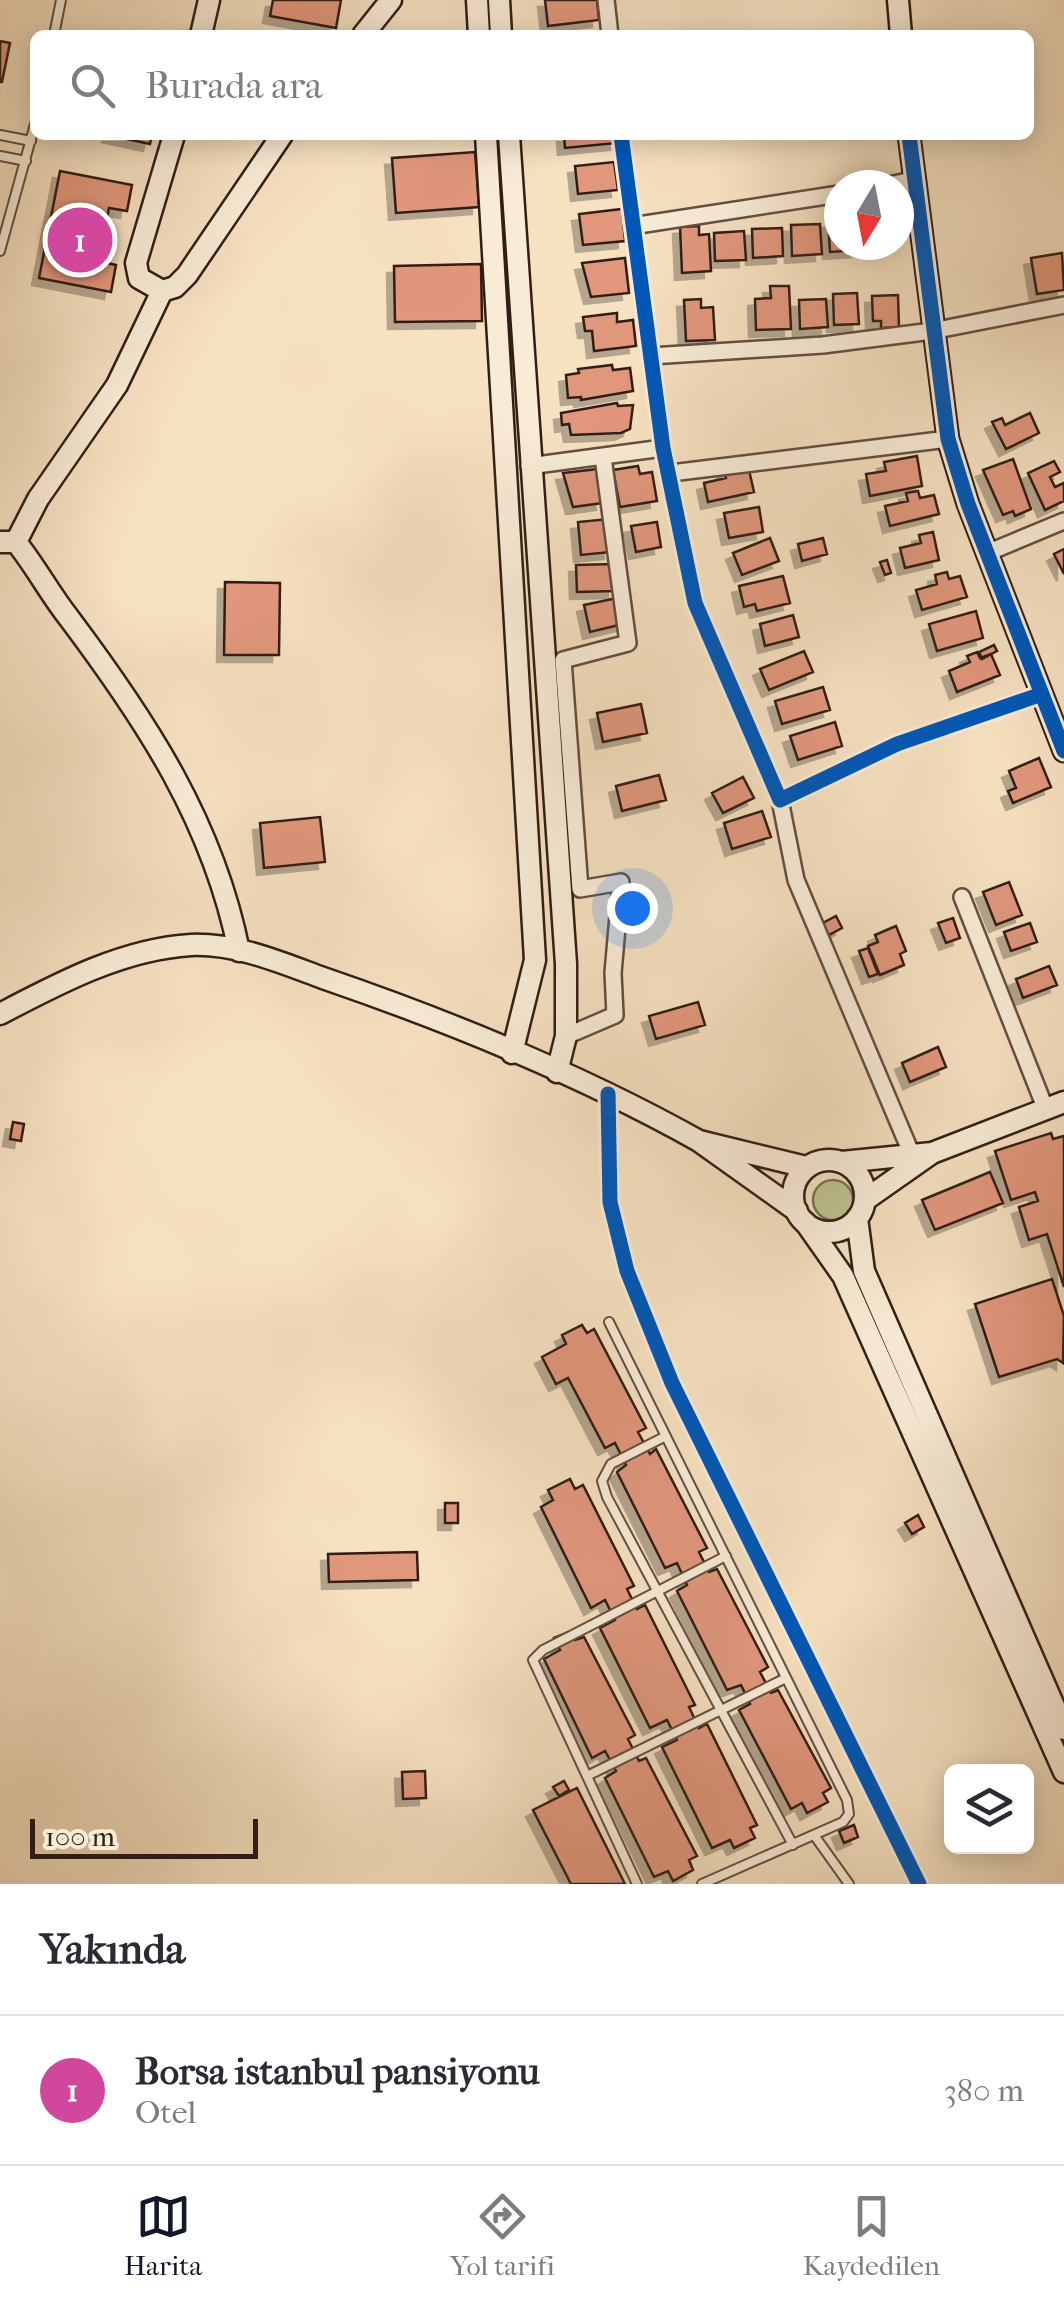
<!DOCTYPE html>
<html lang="tr">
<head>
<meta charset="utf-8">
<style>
  body { margin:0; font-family:"IM FELL French Canon",serif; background:#f7f7f7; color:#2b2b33 }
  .controls { position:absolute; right:30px; bottom:30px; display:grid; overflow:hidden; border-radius:15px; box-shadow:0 5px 25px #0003 }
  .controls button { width:90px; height:90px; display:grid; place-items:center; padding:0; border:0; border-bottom:2px solid #e1e1e2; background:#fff; color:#2b2b33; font:50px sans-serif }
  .compass { position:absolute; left:824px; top:170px; width:90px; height:90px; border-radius:50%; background:#fff; box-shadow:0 5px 25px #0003; rotate:190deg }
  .scale { position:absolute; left:30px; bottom:25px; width:228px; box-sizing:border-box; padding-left:10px; border:5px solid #321e15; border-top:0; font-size:28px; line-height:35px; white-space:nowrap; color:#321e15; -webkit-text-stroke:8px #f9ecd7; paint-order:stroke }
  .you { position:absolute; left:632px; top:908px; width:35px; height:35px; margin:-25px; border:8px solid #fff; border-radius:50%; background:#1a73e8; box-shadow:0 0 0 15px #1a73e833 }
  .badge { display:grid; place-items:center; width:65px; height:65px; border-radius:50%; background:#111827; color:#fff; font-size:32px; font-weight:700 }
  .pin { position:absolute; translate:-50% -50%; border:5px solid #fff; box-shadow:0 2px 10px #0006 }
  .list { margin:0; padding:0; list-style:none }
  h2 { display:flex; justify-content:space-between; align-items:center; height:130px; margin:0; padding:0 40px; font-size:42px }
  h2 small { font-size:32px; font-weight:400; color:#7c7c81 }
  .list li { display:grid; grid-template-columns:65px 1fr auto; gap:30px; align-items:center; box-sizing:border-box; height:150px; padding:0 40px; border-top:2px solid #e1e1e2 }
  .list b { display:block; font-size:38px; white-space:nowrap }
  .list p { margin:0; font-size:32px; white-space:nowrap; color:#7c7c81 }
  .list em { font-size:32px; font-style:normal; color:#7c7c81 }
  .icon { flex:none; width:55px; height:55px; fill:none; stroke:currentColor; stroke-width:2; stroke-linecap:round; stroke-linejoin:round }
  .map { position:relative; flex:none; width:1064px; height:1884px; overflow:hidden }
  .search { position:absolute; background:#fff; box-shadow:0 5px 25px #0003; left:30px; right:30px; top:30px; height:110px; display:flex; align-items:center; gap:25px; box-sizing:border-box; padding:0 35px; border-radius:15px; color:#7c7c81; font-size:38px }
  .sheet { height:280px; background:#fff }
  nav { display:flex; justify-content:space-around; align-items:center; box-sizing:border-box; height:140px; border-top:2px solid #e1e1e2; background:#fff; font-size:28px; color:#7c7c81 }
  nav a { display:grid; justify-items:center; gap:5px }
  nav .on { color:#111827 }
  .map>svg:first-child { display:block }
  .green { fill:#bec292; stroke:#787054; stroke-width:2.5 }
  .building { fill:#e1977b; stroke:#321e15; stroke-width:2.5; filter:url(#shadow) }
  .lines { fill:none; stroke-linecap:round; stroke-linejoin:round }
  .lane-casing { stroke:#634f40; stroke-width:12 }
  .street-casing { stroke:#634f40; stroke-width:20 }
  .secondary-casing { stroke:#321e15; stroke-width:25 }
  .lane { stroke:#f9ecd7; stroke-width:8 }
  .street { stroke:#f9ecd7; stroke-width:15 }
  .secondary { stroke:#f9ecd7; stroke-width:20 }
  .cycleway-casing { stroke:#f9ecd7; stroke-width:21 }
  .cycleway { stroke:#0057b8; stroke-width:15 }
</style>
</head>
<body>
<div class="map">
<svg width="1064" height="1884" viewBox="0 0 1064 1884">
  <defs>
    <filter id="shadow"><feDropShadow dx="-7" dy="7" stdDeviation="0" flood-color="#0004"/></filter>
  </defs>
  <rect width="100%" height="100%" fill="#f6e1c1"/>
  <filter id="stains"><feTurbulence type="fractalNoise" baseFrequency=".002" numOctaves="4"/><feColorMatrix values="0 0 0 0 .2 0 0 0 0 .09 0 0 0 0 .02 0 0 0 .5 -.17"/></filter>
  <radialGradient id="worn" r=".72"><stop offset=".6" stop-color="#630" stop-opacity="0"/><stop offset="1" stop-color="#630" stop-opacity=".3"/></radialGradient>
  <path class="green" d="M813 1200a20 20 0 1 1 40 0a20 20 0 1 1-40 0Z"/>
  <path class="building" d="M273,0H341L336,28L270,16Z
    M545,0H597L599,20L548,26Z
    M0,41L10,43L2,82H0Z
    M108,135H152L150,144Z
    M564,135H616L617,143L565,148Z
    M475,152L479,207L396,213L392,158Z
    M614,162L618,190L578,194L575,166Z
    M60,171L132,185L127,211L109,208L98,261L116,265L111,292L39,278Z
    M622,209L625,241L583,245L579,214Z
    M828,221H839V245H859V250L830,252Z
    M820,224L822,254L792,256L791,225Z
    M699,226V235L709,234L711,271L682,273L680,227Z
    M782,228L783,256L753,258L752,229Z
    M744,231L746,260L715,261L714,233Z
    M1062,253L1064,290L1037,294L1031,258Z
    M625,258L629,293L591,297L582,263Z
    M481,264L482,321L395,322L394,266Z
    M770,286H789L791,329L756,330L755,299L771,298Z
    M857,293L859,324L834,325L833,294Z
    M898,295L899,327L881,328V321H873L872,296Z
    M701,299V308L713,307L715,340L686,341L684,300Z
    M826,299L828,327L800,329L799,300Z
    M617,313V322L633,320L636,346L594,351L592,331H585L583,317Z
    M612,365L613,370L630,368L633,391L581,400V397L568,398L566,375L579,373L578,369Z
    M617,403L618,406L633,405L630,429L621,433L571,435L569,424L562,425L561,413Z
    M1030,413L1039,433L1006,449L992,422L1002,418L1005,425Z
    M917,456L922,486L870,496L866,474L886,471L884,462Z
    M1013,459L1031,509L1015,516L1013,511L1003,515L983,470Z
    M1054,461L1060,472L1050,477L1055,487L1064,483V501L1045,510L1028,473Z
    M638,466L640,474L652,472L657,501L620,507L613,470Z
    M735,467L737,473L749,470L754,492L708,502L704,483L726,478L724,469Z
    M598,469L603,503L573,507L563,473Z
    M918,491L920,498L934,495L939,514L890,526L885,506L908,501L906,493Z
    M759,507L763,532L729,538L724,513Z
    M608,519L611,552L581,555L578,522Z
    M657,522L661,547L636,552L631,526Z
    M933,532L939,560L905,568L900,548L921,543L919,535Z
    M770,538L779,561L742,575L733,553Z
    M823,538L827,554L802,561L798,544Z
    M1064,549V574L1054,554Z
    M887,560L891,573L885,575L880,562Z
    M614,564L615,591L577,592L576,565Z
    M947,572L949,579L960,576L967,597L922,610L916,590L937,584L935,575Z
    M783,576L790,603L757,611L755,604L744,607L739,586Z
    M225,582L280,583L279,655H224Z
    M617,598L623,624L590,632L584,605Z
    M976,611L983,638L937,651L929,624Z
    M793,615L799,637L765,646L760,624Z
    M994,645L997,651L982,659L979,652Z
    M804,651L813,672L769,690L760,669Z
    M977,652L980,658L991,654L1000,675L957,692L949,671L970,662L967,656Z
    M823,687L830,710L782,724L775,701Z
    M641,704L647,733L603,742L597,713Z
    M835,722L842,746L798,760L790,736Z
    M1039,758L1051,787L1013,803L1008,791L1016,788L1009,771Z
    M659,775L666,800L622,811L616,786Z
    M743,777L754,798L723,813L712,793Z
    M762,811L771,837L732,849L724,823Z
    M320,817L325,862L264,868L260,823Z
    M1009,882L1022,915L996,925L983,892Z
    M836,916L842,928L827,936L821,924Z
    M953,918L960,938L946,943L938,923Z
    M1030,923L1037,942L1011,951L1004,932Z
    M896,926L906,951L900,954L904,965L880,975L868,946L878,942L875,935Z
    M868,948L878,974L869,977L859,951Z
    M1049,966L1057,985L1023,998L1016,979Z
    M698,1002L705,1025L656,1039L649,1016Z
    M938,1047L946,1067L910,1082L902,1063Z
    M13,1122L24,1124L21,1141L10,1139Z
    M1051,1133L1053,1139L1064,1136V1287L1047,1234L1029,1240L1019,1207L1038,1201L1035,1192L1011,1200L995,1151Z
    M990,1172L1003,1203L935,1230L922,1200Z
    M1052,1279L1064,1316L1063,1363L1057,1359L999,1377L975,1304Z
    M582,1325L587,1333L594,1329L646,1428L638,1432L650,1454L656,1449L707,1548L699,1552L709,1572L717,1569L768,1667L760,1672L771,1693L778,1690L831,1788L823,1793L828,1802L807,1813L802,1803L791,1809L739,1710L750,1704L741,1685L727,1690L677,1591L687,1585L677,1563L665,1568L617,1472L626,1465L615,1443L605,1448L568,1378L556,1384L542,1357L566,1344L562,1335Z
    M570,1479L575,1489L583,1485L634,1586L627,1589L637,1609L645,1605L695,1705L689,1707L699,1728L707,1724L757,1825L750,1828L755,1838L734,1848L730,1840L712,1848L662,1747L677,1740L667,1720L650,1728L600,1628L615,1620L605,1600L591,1608L541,1507L553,1500L548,1490Z
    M445,1503H458V1523H445Z
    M918,1515L924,1527L912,1534L905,1523Z
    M417,1552L418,1580L329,1582L328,1554Z
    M571,1631L575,1640L584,1637L635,1735L628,1739L639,1761L646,1758L697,1856L689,1860L693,1870L673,1881L668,1871L654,1877L605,1778L616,1771L605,1751L592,1758L544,1659L560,1650L554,1638Z
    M425,1771L426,1798L403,1799L402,1772Z
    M564,1781L569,1790L559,1796L553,1787Z
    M577,1788L625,1884H571L533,1810Z
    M854,1825L858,1837L844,1843L839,1831Z"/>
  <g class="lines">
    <defs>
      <path id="lane" d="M54,35L61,0
        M0,135L31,141
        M0,156L26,161
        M0,251L35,124
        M609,1322L847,1800L849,1814L843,1822L702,1884
        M666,1436L611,1464L602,1481L607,1497L793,1845
        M587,1776L786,1678
        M814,1835L849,1884
        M637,1884L533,1660L543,1650L726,1556"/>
      <path id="street" d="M606,0L610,35
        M621,135L663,448L695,603L780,800L897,744L1042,694
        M889,185L912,180
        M632,226L839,194
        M651,356L823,345L932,331L1064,305
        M529,466L663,448
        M671,473L948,439
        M987,553L1064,521
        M780,800L796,880L912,1155
        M962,897L1046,1110
        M566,1036L615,1015L613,973L621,882L580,889L563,660L628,643L603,457
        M608,1094L610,1202L627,1271L672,1383L919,1884"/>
      <path id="secondary" d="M477,0L479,35
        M499,0L501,35
        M898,0L901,35
        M201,35L209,0
        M363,35L391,0
        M174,135L136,263L139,278L162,291L175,287L187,275L282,135
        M486,135L535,960L512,1053
        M509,135L566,964V1036L557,1072
        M909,135L948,439L968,504L1064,751
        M0,542H16C36,567 50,594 69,618C147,722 213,822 239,951
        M16,542L38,499L117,385L162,291
        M0,1014C59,983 123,949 191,945C236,943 282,963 323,978C451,1022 581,1075 699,1141
        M932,1153L1064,1102
        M793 1196a36 36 0 1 1 72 0a36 36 0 1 1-72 0Z
        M842,1162L932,1153L865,1200
        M797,1211L699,1141L806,1167
        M857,1218L864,1271L1064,1729
        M805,1222L843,1276L1064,1772"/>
    </defs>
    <use href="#lane" class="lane-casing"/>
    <use href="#street" class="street-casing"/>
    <use href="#secondary" class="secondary-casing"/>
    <use href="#lane" class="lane"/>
    <use href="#street" class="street"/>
    <use href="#secondary" class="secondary"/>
    <defs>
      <path id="cycleway" d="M621,135L663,448L695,603L780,800L897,744L1042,694
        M909,135L948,439L968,504L1064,751
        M608,1094L610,1202L627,1271L672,1383L919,1884"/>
    </defs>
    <use href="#cycleway" class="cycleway-casing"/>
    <use href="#cycleway" class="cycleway"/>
  </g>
  <rect width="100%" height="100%" filter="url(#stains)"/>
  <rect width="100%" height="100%" fill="url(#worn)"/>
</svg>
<div class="controls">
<button><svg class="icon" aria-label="layers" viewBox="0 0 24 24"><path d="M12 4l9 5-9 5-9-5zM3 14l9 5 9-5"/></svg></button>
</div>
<svg class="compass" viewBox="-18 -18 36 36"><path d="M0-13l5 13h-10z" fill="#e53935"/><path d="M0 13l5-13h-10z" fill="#7c7c81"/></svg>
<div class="scale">100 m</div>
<div class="you"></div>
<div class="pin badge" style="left:80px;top:240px;background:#d1479c">1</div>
<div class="search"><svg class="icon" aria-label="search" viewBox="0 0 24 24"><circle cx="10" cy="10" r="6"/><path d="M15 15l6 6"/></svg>Burada ara</div>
</div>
<section class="sheet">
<h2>Yakında<small></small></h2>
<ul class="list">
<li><span class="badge" style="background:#d1479c">1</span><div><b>Borsa istanbul pansiyonu</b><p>Otel</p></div><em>380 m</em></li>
</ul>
</section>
<nav>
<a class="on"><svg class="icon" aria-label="map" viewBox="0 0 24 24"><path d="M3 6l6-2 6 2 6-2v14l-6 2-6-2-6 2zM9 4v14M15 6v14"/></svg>Harita</a>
<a><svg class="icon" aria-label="directions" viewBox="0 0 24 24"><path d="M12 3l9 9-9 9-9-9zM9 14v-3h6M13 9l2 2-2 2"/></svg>Yol tarifi</a>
<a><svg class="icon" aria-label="saved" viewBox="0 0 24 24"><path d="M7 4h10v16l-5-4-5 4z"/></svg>Kaydedilen</a>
</nav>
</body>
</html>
